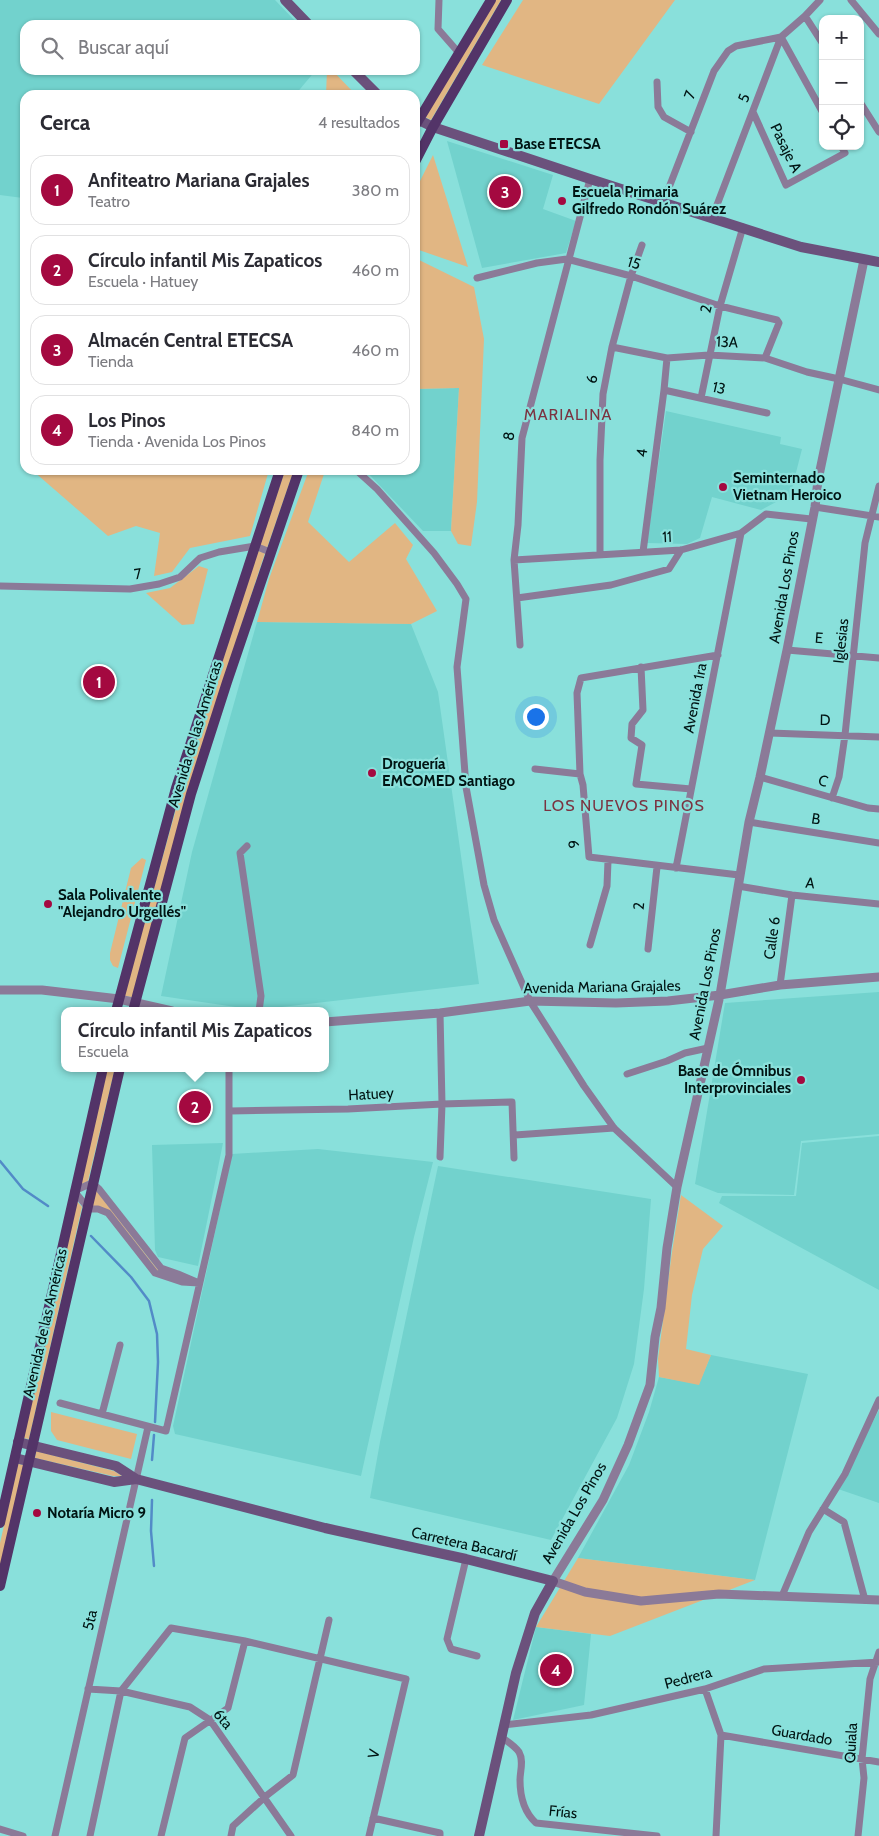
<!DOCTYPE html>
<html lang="es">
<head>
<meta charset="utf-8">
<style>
  body { margin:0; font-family:Cabin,sans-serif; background:#f2f2f3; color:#2b2b33 }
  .controls { position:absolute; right:15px; top:15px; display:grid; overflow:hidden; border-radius:10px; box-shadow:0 1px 4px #0004 }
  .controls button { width:45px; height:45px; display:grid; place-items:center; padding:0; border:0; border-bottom:1px solid #e1e1e2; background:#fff; color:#2b2b33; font:25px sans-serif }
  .you { position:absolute; left:535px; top:716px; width:18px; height:18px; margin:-12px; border:4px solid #fff; border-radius:50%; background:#1a73e8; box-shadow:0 0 0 8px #1a73e833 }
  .badge { display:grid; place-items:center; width:32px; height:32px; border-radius:50%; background:#a40940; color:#fff; font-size:16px; font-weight:700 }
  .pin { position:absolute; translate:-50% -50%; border:2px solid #fff; box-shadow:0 1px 5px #0006 }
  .popup { position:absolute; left:61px; top:1007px; width:268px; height:65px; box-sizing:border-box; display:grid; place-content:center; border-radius:10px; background:#fff; filter:drop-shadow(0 1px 4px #0005); font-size:16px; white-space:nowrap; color:#7c7c81 }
  .popup b { font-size:19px; color:#2b2b33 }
  .popup::after { content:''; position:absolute; left:50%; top:100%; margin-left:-10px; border:10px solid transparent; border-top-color:#fff }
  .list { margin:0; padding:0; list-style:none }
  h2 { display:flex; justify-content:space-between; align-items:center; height:65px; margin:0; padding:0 20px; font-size:21px }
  h2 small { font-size:16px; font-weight:400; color:#7c7c81 }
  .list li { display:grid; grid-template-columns:32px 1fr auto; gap:15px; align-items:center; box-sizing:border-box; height:70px; margin:0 10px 10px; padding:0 10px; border:1px solid #e1e1e2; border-radius:15px }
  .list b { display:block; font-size:19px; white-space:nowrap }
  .list p { margin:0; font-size:16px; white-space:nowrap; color:#7c7c81 }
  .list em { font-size:16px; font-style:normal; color:#7c7c81 }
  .icon { flex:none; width:28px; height:28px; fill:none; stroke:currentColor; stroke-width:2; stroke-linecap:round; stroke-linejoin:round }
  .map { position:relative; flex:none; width:879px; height:1836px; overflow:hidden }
  .search { position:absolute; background:#fff; box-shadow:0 1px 4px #0004; left:20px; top:20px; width:400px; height:55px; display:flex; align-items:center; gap:12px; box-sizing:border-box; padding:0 18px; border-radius:15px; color:#7c7c81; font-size:19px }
  .panel { position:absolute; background:#fff; box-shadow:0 1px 4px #0004; left:20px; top:90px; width:400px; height:385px; border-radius:15px }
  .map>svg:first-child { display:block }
  .built { fill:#72d2cd }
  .green { fill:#e1b683 }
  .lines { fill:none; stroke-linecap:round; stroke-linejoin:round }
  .stream { stroke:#528bc7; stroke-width:2.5 }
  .minor { stroke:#8b7a98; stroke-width:7 }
  .tertiary { stroke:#8b7a98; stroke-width:9 }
  .secondary { stroke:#6b517c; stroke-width:10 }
  .primary { stroke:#533468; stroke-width:10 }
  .poi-dot { fill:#a40940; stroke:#89e0db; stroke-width:2 }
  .labels { text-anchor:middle; stroke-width:4.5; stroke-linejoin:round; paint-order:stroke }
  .street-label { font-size:15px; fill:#001413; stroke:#89e0db }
  .poi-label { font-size:15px; font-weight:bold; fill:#001413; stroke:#89e0db; text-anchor:start }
  .neighbourhood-label { font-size:16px; letter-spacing:1px; fill:#7b3341; stroke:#89e0db }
</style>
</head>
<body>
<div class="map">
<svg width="879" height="1836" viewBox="0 0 879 1836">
  <rect width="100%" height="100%" fill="#89e0db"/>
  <path class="built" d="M0,0H275L299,25H25V70H316L295,95H25V196L23,198L0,195Z
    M447,141L553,175L543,209L576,221L566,253L482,268Z
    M459,388L451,531H423L365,470H415V389Z
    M666,411L781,437L780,444L802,449L789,500L776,502L761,510L712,497L700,538L687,544L647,543Z
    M257,622L411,624L438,692L479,984L256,1010L161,996L192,852Z
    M879,992V1134L801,1141L794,1195L718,1193L695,1184L725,1003Z
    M879,1136V1290L719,1203L722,1196H796L802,1143Z
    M223,1143L198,1266L158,1257L155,1250L152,1145Z
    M318,1149L433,1162L414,1237L361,1476L175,1434L173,1426L232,1154Z
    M438,1166L651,1199L644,1289L634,1364L617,1418L551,1540L370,1498L380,1442Z
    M711,1355L808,1374L755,1580L578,1558L629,1465L649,1412L659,1377L699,1384Z
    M879,1410V1503L838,1489Z
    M536,1627L591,1634L584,1705L513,1720Z"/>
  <path class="green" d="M496,0H501L431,120L425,117Z
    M523,0H675L599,104L482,65Z
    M327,70H332L356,95H326Z
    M433,155L468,267L416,249L415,247V191Z
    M415,258L474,287L484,339L477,502L471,546L458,544L451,531L459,388L415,389Z
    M32,470H269L250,536L190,548L172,572L154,576L160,533L136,526L108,536Z
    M285,470H294L267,548L260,545Z
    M309,470L325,471L308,522L349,562L395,523L413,545L406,559L437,611L411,624L257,622L269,579Z
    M258,551L265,553L193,773L132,997L124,996L186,773Z
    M199,566L208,569L194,624L182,625L146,593L170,588Z
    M142,858L146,860L118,968L113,966L110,960V953L131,868Z
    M107,1068H115L88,1181L80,1185Z
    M96,1190L150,1260L159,1271H156L110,1211L99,1206H92Z
    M681,1195L723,1226L703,1249L692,1295L686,1349L711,1355L699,1385L659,1377L658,1359L672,1252Z
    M76,1200L82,1207L29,1439L23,1438Z
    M51,1412L137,1434L131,1459L57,1440L51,1431Z
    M36,1451L114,1471L122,1476H113L35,1458Z
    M18,1464L24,1465L0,1568V1543Z
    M578,1558L755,1580L610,1636L536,1627Z"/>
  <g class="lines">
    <path class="stream" d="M0,1161L23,1189L48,1206
      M91,1236L131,1277L149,1301L157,1334L158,1362L155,1422
      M152,1460L154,1435
      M152,1500L151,1531L154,1566"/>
    <path class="minor" d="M439,0L438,29L459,53
      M851,0L879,34
      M805,16L823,44
      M657,82L658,107L664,117L691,132
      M860,102L879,132
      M753,112L786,185L845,153L841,146
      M663,203L714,71L728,51L736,46L781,37L823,113
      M712,218L781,37L805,16L820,0
      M477,278L537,263L567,259L631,276L720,306L777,320L779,323L765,358
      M612,347L667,358L709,355L765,358L807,372L839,379L879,390
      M664,390L767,413
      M701,398L720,306L743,227
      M356,470L377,489L434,553L457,584L466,599L457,667L466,787L484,885L494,920L530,1001L584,1086L614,1128L677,1187
      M815,507L879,517
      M643,552L664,390L667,358
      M600,554V460L603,394L612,347L631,276L642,245
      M514,560L681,550L741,533L766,514L811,519
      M0,586L130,589L159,584L180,577L200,558L219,552L255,546L270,552
      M517,598L611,585L669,569L681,550
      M520,645L514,560L518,525L522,438L590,179
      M787,650L879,658
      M718,655L581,678L577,693L580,774L583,785L589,857L739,875
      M641,667L643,710L632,724L631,738L642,745L636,784L691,789
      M770,733L879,737
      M535,769L580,774
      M760,777L868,808L879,809
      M832,798L839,777L845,735L865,543L879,486
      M749,822L879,843
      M247,846L240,853L261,996L259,1011
      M676,868L741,533
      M738,886L792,895L879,904
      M590,945L607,886L608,861
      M648,949L657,867
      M780,985L792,895
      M627,1074L667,1061L685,1053L708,1048
      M230,1111L348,1109L442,1104L512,1102L514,1158
      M515,1135L614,1128
      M440,1157L442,1104L440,1013
      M92,1183L99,1189L161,1268L178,1274L199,1283L182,1282L155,1273L108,1213L98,1209H89L74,1191Z
      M60,1403L166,1431L229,1155V1068
      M102,1414L120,1345
      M823,1509L844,1522L865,1600
      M466,1559L447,1639L451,1649L477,1656
      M782,1596L809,1532L845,1474L879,1400
      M88,1689L121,1691L190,1707L210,1720L291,1836
      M705,1689L721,1735L716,1836
      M504,1725L591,1715L705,1689L764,1669L879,1662
      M721,1735L879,1762
      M501,1737C507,1741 515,1746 519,1752C524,1761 520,1771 520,1780C520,1796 524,1812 536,1823L657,1836
      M373,1818L440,1833V1836
      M0,1829L23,1836
      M55,1836L148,1427
      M90,1836L121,1691L171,1628L245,1641L406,1679L369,1836
      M161,1836L185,1738L228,1708L245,1641
      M231,1836L233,1826L266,1796L293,1775L329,1620
      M858,1836L864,1778L862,1759L870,1679L879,1652"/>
    <path class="tertiary" d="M864,260L818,480L815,507L787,650L760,777L749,822L720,995L677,1187L667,1248L661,1308L655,1337L650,1385L628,1445L603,1500L553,1581L585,1592L641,1601L719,1594L879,1600
      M0,990H42L119,999L172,1011
      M325,1022L440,1013L530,1001L616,1003L668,1001L720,995L780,985L879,977"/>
    <path class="secondary" d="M285,0L309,25
      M353,70L378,95
      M415,118L433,127L590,179L801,247L879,262
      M15,1458L114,1482L136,1479L116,1466L18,1442
      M136,1479L325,1528L466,1559L553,1581L535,1613L516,1673L479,1836"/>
    <path class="primary" d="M415,126L491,0
      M415,162L433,127L507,0
      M116,1011L176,788L280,470
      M133,1011L191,794L227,682L299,470
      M0,1523L103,1068
      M0,1586L120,1068"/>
  </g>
  <g class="poi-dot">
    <rect x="499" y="139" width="10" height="10" rx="2.5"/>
    <circle cx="562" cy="201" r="5"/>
    <circle cx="723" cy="487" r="5"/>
    <circle cx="372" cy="773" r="5"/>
    <circle cx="48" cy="904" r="5"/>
    <circle cx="801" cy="1080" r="5"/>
    <circle cx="37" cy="1513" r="5"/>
  </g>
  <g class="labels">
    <g class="street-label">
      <text transform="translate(690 95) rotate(-69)" y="5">7</text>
      <text transform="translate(744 98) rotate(-70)" y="5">5</text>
      <text transform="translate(786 148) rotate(64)" y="5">Pasaje A</text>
      <text transform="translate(634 263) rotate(17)" y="5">15</text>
      <text transform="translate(706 309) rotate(-76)" y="5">2</text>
      <text transform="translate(727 342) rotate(3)" y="5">13A</text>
      <text transform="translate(592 379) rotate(-79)" y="5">6</text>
      <text transform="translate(719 388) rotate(13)" y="5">13</text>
      <text transform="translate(509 436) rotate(-82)" y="5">8</text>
      <text transform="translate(642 453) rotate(-82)" y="5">4</text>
      <text transform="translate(667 537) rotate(-3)" y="5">11</text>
      <text transform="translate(138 574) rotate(-9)" y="5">7</text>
      <text transform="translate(784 587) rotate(-80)" y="5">Avenida Los Pinos</text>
      <text transform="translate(819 638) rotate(4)" y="5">E</text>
      <text transform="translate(841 641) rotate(-84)" y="5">Iglesias</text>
      <text transform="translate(695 698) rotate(-79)" y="5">Avenida 1ra</text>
      <text transform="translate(825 720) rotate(1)" y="5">D</text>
      <text transform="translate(195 734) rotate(-73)" y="5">Avenida de las Américas</text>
      <text transform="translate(823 781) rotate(16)" y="5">C</text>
      <text transform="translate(816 819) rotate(9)" y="5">B</text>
      <text transform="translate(574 844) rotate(-96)" y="5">9</text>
      <text transform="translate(810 883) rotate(6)" y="5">A</text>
      <text transform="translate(639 906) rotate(-84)" y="5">2</text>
      <text transform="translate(772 938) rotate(-82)" y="5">Calle 6</text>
      <text transform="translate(705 984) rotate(-79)" y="5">Avenida Los Pinos</text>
      <text transform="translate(602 987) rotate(-1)" y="5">Avenida Mariana Grajales</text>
      <text transform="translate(371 1094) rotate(-3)" y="5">Hatuey</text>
      <text transform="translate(45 1323) rotate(-77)" y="5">Avenida de las Américas</text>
      <text transform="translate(574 1513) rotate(-60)" y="5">Avenida Los Pinos</text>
      <text transform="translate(464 1544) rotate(13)" y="5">Carretera Bacardí</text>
      <text transform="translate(90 1620) rotate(-77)" y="5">5ta</text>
      <text transform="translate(688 1678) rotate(-15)" y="5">Pedrera</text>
      <text transform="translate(223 1719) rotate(49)" y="5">6ta</text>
      <text transform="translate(802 1735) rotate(10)" y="5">Guardado</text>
      <text transform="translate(851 1743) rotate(-87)" y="5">Quiala</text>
      <text transform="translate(374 1754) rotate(-77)" y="5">V</text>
      <text transform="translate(563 1812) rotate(6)" y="5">Frías</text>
    </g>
    <g class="poi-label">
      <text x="514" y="149">Base ETECSA</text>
      <text x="572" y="197">Escuela Primaria<tspan x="572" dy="17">Gilfredo Rondón Suárez</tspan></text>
      <text x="733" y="483">Seminternado<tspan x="733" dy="17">Vietnam Heroico</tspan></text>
      <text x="382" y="769">Droguería<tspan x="382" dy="17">EMCOMED Santiago</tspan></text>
      <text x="58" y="900">Sala Polivalente<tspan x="58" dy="17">"Alejandro Urgellés"</tspan></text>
      <text x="791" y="1076" text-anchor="end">Base de Ómnibus<tspan x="791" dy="17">Interprovinciales</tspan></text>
      <text x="47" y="1518">Notaría Micro 9</text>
    </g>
    <g class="neighbourhood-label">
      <text x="568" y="420">MARIALINA</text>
      <text x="624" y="811">LOS NUEVOS PINOS</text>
    </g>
  </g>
</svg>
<div class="controls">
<button>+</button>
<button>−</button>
<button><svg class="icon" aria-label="locate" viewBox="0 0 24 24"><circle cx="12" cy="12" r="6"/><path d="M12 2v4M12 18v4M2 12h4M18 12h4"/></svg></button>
</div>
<div class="you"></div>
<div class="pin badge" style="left:99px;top:682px">1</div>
<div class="pin badge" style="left:195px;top:1107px">2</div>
<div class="popup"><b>Círculo infantil Mis Zapaticos</b>Escuela</div>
<div class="pin badge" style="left:505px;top:192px">3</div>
<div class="pin badge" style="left:556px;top:1670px">4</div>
<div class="search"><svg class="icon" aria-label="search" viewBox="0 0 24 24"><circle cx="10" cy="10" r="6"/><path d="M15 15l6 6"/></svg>Buscar aquí</div>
<section class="panel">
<h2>Cerca<small>4 resultados</small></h2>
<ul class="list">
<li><span class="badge">1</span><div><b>Anfiteatro Mariana Grajales</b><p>Teatro</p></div><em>380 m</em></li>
<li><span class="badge">2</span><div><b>Círculo infantil Mis Zapaticos</b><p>Escuela · Hatuey</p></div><em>460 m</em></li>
<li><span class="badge">3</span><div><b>Almacén Central ETECSA</b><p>Tienda</p></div><em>460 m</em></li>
<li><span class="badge">4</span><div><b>Los Pinos</b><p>Tienda · Avenida Los Pinos</p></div><em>840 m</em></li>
</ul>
</section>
</div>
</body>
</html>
